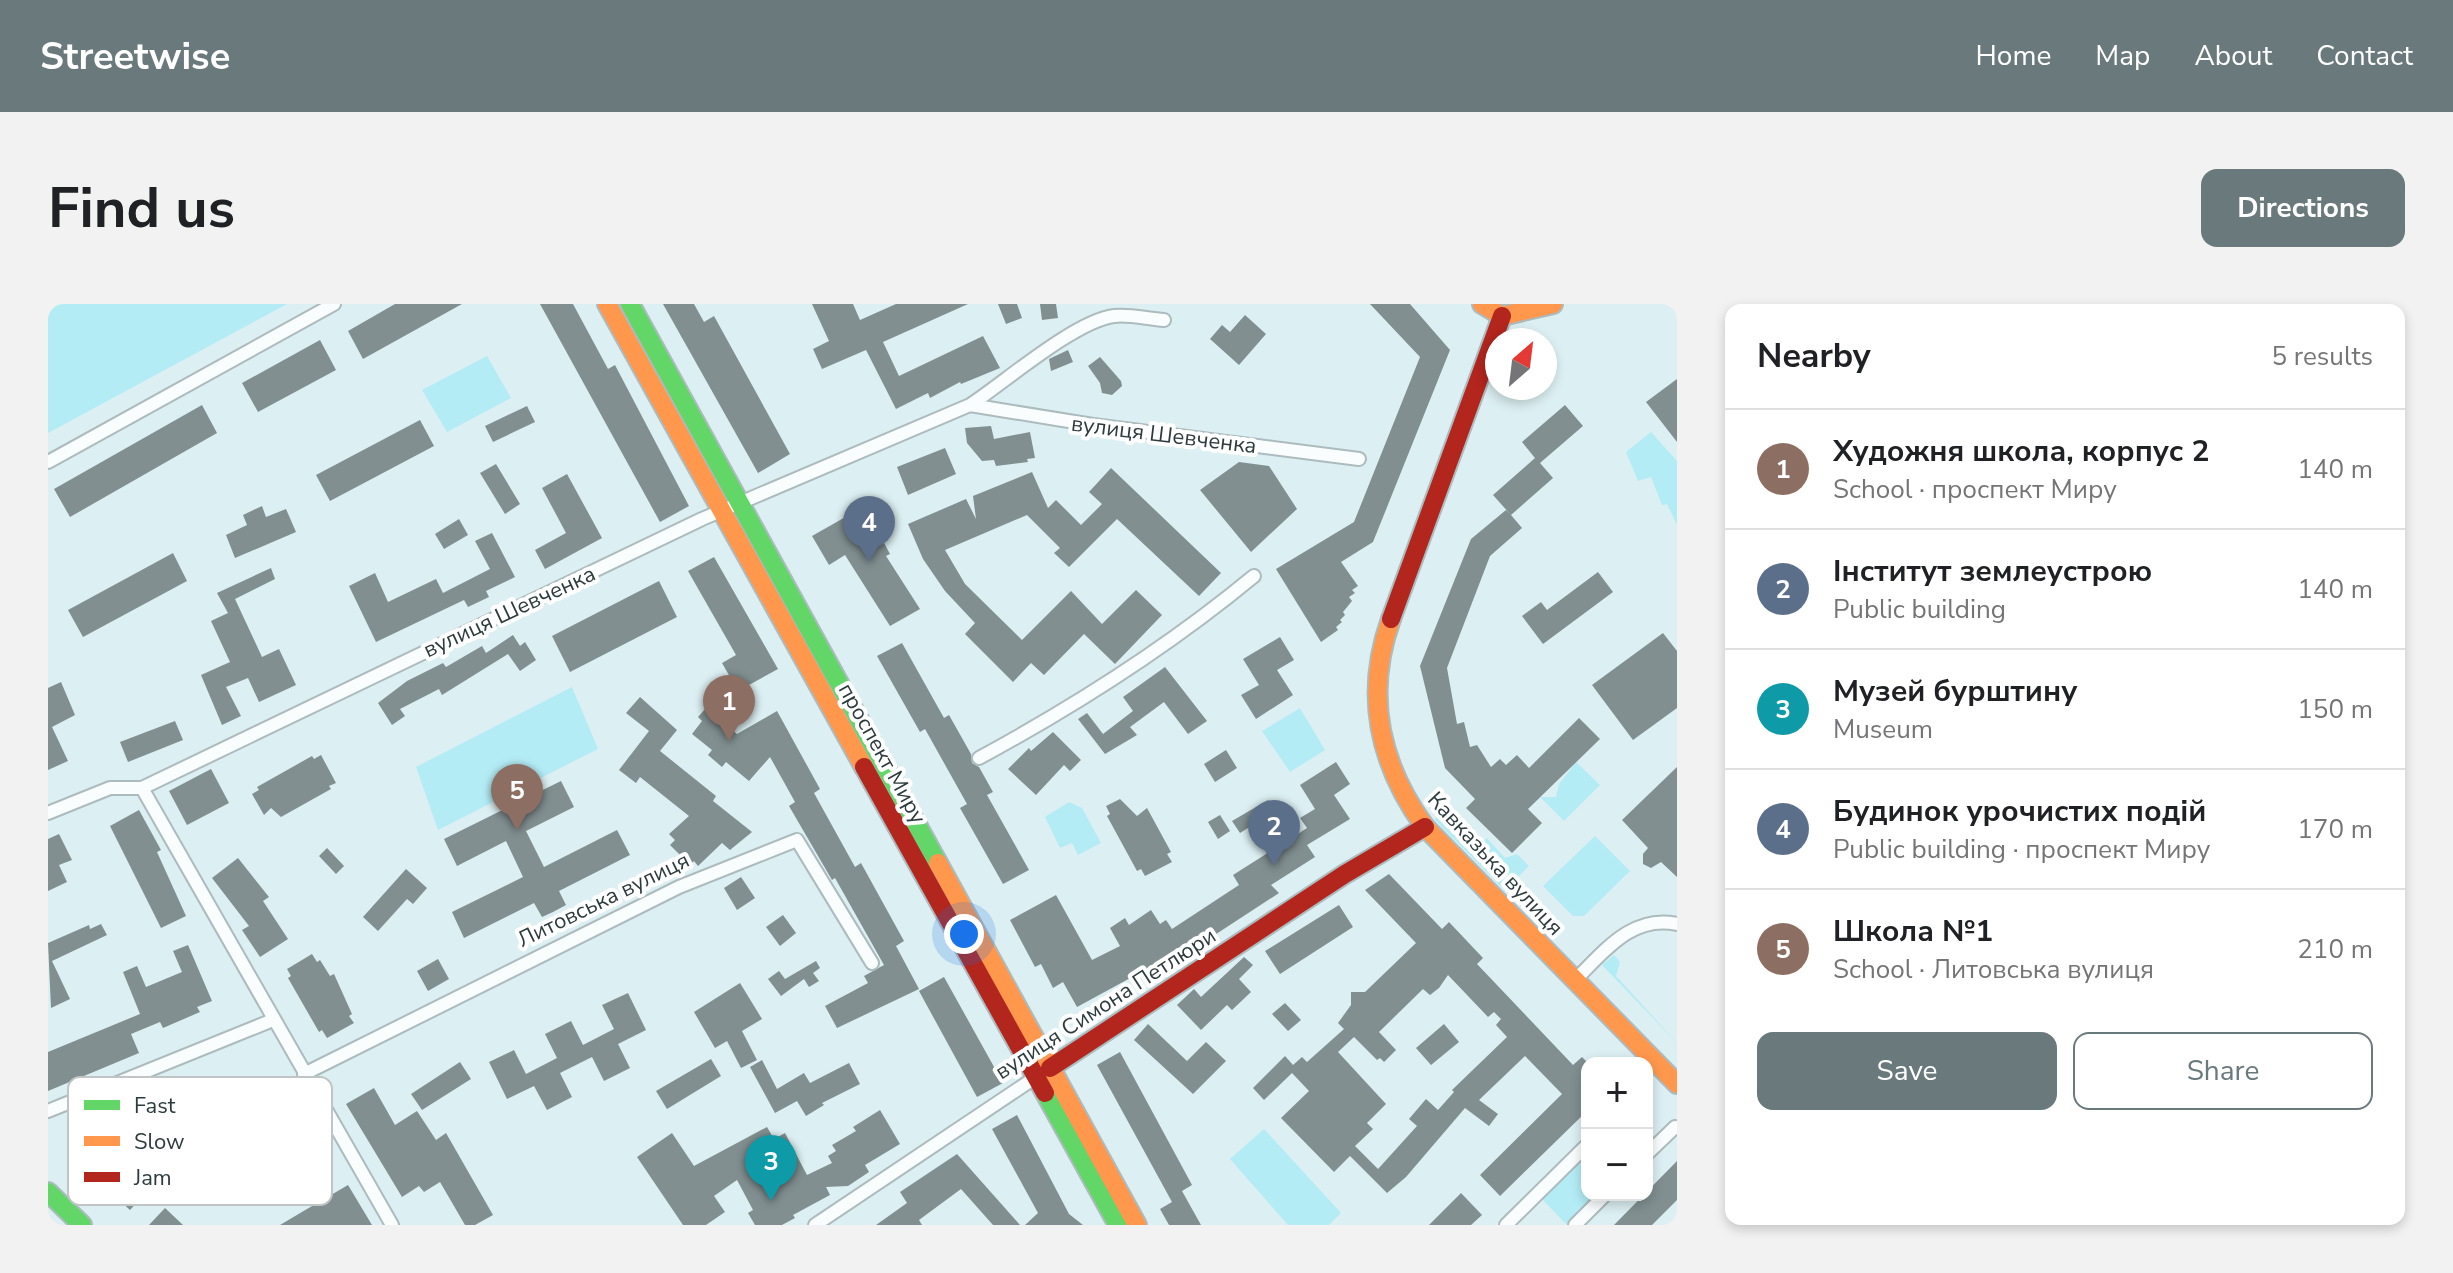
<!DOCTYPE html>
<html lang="en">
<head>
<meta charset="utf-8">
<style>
  body { margin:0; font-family:"Nunito Sans",sans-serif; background:#f2f2f2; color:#202124 }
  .controls { position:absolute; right:24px; bottom:24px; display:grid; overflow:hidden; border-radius:16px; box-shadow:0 4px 12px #0003 }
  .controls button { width:72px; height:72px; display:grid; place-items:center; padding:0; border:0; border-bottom:2px solid #e0e0e0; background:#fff; color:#202124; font:40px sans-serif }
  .compass { position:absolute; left:1437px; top:24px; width:72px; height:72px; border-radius:50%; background:#fff; box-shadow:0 4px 12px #0003; rotate:28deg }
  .you { position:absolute; left:916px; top:630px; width:28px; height:28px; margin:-20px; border:6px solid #fff; border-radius:50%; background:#1a73e8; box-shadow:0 0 0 12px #1a73e833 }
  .badge { display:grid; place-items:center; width:52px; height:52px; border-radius:50%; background:#6a7a7c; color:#fff; font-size:26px; font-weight:700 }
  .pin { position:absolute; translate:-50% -66px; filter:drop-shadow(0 2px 4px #0008) }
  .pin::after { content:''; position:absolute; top:42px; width:28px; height:24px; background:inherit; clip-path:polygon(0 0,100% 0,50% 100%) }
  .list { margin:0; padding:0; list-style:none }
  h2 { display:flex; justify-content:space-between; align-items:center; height:104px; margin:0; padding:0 32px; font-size:34px }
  h2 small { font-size:26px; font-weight:400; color:#757577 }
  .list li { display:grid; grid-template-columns:52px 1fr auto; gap:24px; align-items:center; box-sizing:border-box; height:120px; padding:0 32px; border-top:2px solid #e0e0e0 }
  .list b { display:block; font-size:30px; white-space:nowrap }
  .list p { margin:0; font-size:26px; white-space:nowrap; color:#757577 }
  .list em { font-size:26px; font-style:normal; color:#757577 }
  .actions { display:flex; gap:16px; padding:24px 32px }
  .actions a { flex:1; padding:18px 0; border:2px solid #6a7a7c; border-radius:16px; text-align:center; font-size:28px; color:#6a7a7c }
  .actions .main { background:#6a7a7c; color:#fff }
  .map { position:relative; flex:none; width:1629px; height:921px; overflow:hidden; border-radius:16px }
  header { display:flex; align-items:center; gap:48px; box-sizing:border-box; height:112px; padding:0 40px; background:#6a7a7c; color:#fff }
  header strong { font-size:38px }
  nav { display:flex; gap:44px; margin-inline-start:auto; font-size:28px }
  .intro { display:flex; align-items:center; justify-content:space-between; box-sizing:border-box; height:192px; padding:0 48px }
  h1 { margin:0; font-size:56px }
  .button { padding:20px 36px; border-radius:16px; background:#6a7a7c; color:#fff; font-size:28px; font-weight:700 }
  main { display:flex; gap:48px; padding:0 48px }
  aside { flex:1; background:#fff; border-radius:16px; box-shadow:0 4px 12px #0003 }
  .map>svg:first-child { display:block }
  .green { fill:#b4ecf5 }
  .building { fill:#818f91; fill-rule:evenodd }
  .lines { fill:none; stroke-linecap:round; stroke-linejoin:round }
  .street-casing { stroke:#acbbbe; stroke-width:16 }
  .fast-casing { stroke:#acbbbe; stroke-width:22 }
  .slow-casing { stroke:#acbbbe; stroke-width:22 }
  .jam-casing { stroke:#acbbbe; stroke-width:22 }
  .street { stroke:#fafdfd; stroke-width:12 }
  .fast { stroke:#63d668; stroke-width:18 }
  .slow { stroke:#ff974d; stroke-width:18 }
  .jam { stroke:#b3261e; stroke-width:18 }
  .labels { text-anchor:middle; stroke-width:8; stroke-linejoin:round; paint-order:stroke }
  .street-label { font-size:22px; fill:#2d3b3d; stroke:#fff }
  .key { fill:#fff; stroke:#c0c4c5; stroke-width:2 }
  .key-label { font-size:22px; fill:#2d3b3d }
</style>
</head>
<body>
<header>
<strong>Streetwise</strong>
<nav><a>Home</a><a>Map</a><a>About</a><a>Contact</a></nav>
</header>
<div class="intro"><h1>Find us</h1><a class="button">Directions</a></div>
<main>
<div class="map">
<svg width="1629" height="921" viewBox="0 0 1629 921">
  <rect width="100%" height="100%" fill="#dceff2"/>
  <path class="green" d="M0,0H239L0,129Z
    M439,52L463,94L399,128L374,86Z
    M1603,128L1629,157V221L1619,200L1614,201L1603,173L1590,177L1578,148Z
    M524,383L550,445L390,526L368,463Z
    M1252,404L1277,446L1242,468L1214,427Z
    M1528,458L1552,481L1516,517L1492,493H1508L1511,480Z
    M1021,498L1034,504L1053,539L1030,551L1024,539L1012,544L997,513Z
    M1389,509L1461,583L1457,587L1387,516Z
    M1547,532L1582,567L1536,612H1525L1495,582Z
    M1439,534L1457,554L1469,550L1481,562L1471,572L1460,571L1434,545L1433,540Z
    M1566,651L1572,658L1568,672L1629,739L1554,661Z
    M1216,825L1293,909L1281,921H1240L1182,855Z
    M1539,850V891H1548L1518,920L1494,895Z"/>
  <path class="building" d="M347,0H414L315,55L300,27Z
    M492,0H525L560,65L567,61L641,202L612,218Z
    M615,0H646L656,18L666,12L742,150L710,169Z
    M764,0H805L812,16L848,0H920L835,38L851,72L935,32L952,64L913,80L912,78L882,94L880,89L848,105L818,46L774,65L765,45L781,37Z
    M950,0H969L974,14L958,20Z
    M992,0H1008L1010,14L994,16Z
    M1322,0H1362L1402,46L1325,238L1293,258L1310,282L1304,286L1307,289L1301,293L1304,297L1295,308L1297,311L1292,316L1294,318L1288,323L1290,326L1273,338L1228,265L1306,218L1372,53Z
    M1197,11L1218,30L1191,61L1162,35L1174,21L1182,28Z
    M272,36L288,66L210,108L194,79Z
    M1020,46L1025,58L1003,67L1001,55Z
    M1052,53L1073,77L1074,82L1064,91L1054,89L1052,79L1040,62Z
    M1629,75V138L1598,98Z
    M154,101L169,129L22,213L6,185Z
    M1517,101L1535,122L1492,159L1505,174L1463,211L1474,224L1442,252L1399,364L1409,420L1416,418L1422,443L1429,441L1443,463L1452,455L1458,461L1469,451L1481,464L1531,414L1552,435L1480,505L1494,519L1464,549L1418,504L1427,495L1397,464L1372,362L1423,235L1458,206L1462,210L1445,191L1487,154L1474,138Z
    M479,102L487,118L445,138L437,122Z
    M372,116L386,142L282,197L268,171Z
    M943,122L946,135L982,128L987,154L979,155L980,158L948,162L946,156L934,157L919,139L917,124Z
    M897,144L908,170L860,191L849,163Z
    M1191,158L1221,162L1249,205L1203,248L1152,186Z
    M448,160L472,200L457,210L432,169Z
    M1063,164L1173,269L1151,292L1069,215L1021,263L1006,249L1012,244L979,211L897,246L917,280L974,336L1023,287L1054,320L1088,286L1114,311L1067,360L1036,330L996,371L983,359L965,378L917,330L927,319L897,287L875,255L860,220L918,195L928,215L925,192L984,168L1000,204L1008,196L1033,221L1054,200L1041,188Z
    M519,170L554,234L497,265L487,246L518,229L494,184Z
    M214,202L218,213L238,205L248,228L187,254L178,231L199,221L195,211Z
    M808,207L826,242L835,237L842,250L838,252L872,305L842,322L797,251L781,261L764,232Z
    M411,215L420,231L396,245L387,230Z
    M444,229L467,273L438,287L441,293L420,303L416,296L328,338L301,282L327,269L340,298L388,275L395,289L442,265L427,237Z
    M125,249L139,277L35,333L20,306Z
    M666,253L730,365L690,387L674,359L688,351L640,267Z
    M223,264L227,275L187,295L214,353L231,345L248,381L211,398L200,374L178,383L193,412L174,421L153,371L182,358L163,317L180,309L169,289Z
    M1550,268L1565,288L1495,340L1474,312L1493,298L1499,306Z
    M611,277L629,313L522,368L504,332Z
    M1615,329L1629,347V404L1585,436L1544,381Z
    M465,331L472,342L477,338L488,356L472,367L460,350L394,391L391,385L352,405L357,412L344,421L330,399L359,377L395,359L398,363L434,342L438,349Z
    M1232,333L1246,356L1229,366L1245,391L1208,415L1193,391L1211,381L1195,355Z
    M854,339L896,414L901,411L923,450L924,459L931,463L945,488L939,491L981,566L955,580L912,504L919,500L877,425L872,428L829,352Z
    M1117,363L1159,417L1140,430L1116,398L1082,423L1089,431L1057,450L1030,415L1039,409L1055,430L1085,407L1075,393Z
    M13,378L27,411L4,423L20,457L0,466V384Z
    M592,393L629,426L612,447L668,492L665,497L704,528L682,546L674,539L650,562L646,557L642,561L622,541L627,536L621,530L641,512L592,473L588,479L571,466L601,427L578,409Z
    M658,404L689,430L729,407L772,485L766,489L807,563L813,559L856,637L848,642L871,685L789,724L777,702L820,679L816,672L836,661L787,574L784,576L741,502L747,498L722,453L701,477L678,458L674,463L660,451L664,446L644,430L654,417L650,413Z
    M127,417L135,436L80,458L72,438Z
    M1005,428L1033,456L1022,467L1016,461L988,491L960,465L981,444L983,447Z
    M1178,446L1189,464L1167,478L1156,460Z
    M273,451L288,479L281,482L283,485L233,513L223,504L216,511L204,490L211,486L209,483L264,452L266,455Z
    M1288,458L1302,480L1286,491L1302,515L1259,541L1267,553L1223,581L1231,589L1133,653L1135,656L1117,668L1112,661L1103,667L1097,666L1029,703L1015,678L1005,684L993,660L987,663L962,616L1008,591L1044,656L1072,642L1062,624L1077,614L1081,621L1103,606L1112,620L1118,616L1124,625L1191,581L1185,571L1259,524L1252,514L1267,505L1252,481Z
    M1629,463V573L1613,558L1603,564L1595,560V550L1600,544L1574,516Z
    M163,465L181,499L139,521L121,487Z
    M513,477L526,503L478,527L496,563L569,526L582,551L511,587L518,601L505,608L494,613L486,599L416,634L404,608L475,573L458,537L409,562L396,535Z
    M1072,495L1089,512L1099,504L1123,548L1119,550L1124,558L1097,572L1093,565L1089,567L1059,512L1062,510L1058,502Z
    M1220,496L1227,507L1192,529L1184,517Z
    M91,506L113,546L109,548L138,612L113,624L62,522Z
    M1172,511L1182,527L1170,535L1160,518Z
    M11,530L24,556L11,561L19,578L0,587V535Z
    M279,544L296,562L288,570L271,552Z
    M190,554L221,593L215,597L240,635L212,653L194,626L201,622L164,574Z
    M358,565L379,584L365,600L359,595L330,627L315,613Z
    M1341,570L1394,625L1401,618L1435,654L1429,660L1525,761L1534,753L1539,758V807L1452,892L1432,871L1514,790L1477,752L1431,796L1450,810L1441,822L1417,804L1358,873L1339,889L1302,852L1286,868L1233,814L1261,787L1244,769L1216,796L1205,784L1237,752L1245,761L1254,753L1259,758L1296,725L1290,719L1303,701V688H1317L1368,639L1317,586ZM1400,671L1440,713L1446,708L1453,715L1448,721L1459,733L1404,786L1406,788L1390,806L1378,795L1361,815L1369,822L1330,865L1307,842L1325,825L1319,819L1338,800L1290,748L1306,733L1329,756L1332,754L1336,758L1348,746L1331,728L1375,685L1382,691L1391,684Z
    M693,573L707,594L689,606L676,584Z
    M1291,601L1305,623L1232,670L1217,647Z
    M735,611L748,629L732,642L718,623Z
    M53,620L59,631L4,657L22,695L3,704L0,639L41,621L42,625Z
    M140,641L164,697L149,703L152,708L115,724L112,718L83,730L91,749L0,787V748L92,710L75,668L89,662L98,683L134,668L125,647Z
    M264,650L269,658L272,656L282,672L286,670L304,710L301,712L306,719L279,734L274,726L271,728L240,674L243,672L239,665Z
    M1196,653L1205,661L1191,675L1203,688L1184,706L1179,701L1153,726L1129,701L1146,685L1153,693Z
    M390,655L401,675L380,687L369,667Z
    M768,657L772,664L765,669L771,677L761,683L756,675L733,692L720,675L731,667L737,675Z
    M896,673L955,779L929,793L871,687Z
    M692,679L714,715L694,727L709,756L693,764L679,737L667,744L646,708Z
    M580,689L598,726L570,740L582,764L556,777L544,753L512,769L524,793L499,806L486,782L459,795L441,758L466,746L478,770L509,754L497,730L523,717L535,741L566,725L554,701Z
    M1237,699L1253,716L1240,727L1224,710Z
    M1100,720L1139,757L1158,738L1178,757L1145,790L1086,736Z
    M1396,720L1411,738L1383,761L1368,744Z
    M1072,748L1144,881L1134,887L1153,921H1121L1112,905L1124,898L1049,761Z
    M663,755L673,772L619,805L608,787Z
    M714,756L729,785L756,769L762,779L801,759L812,780L774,799L776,801L758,812L749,797L727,809L702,763Z
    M412,758L423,775L374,806L363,790Z
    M326,784L347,821L369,807L388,836L398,829L445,911L427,921H417L392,878L376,888L371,882L354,893L298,800Z
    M70,803L90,821L103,807L141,842L82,906L24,853Z
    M832,806L852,840L817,861L821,868L800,882L778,883L782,891L745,911L747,914L734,921H707L700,909L705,906L689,876L666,892L677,908L658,921H635L589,853L624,829L646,862L719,823L726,835L737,829L759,871L784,859L780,852L788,847L784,841L808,827L805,823Z
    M969,811L1021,910L1035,921H977L990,909L944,825Z
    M277,840L285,854L241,879L233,865Z
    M909,850L972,921H945L913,885L871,916L874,921H828L859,899L852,888Z
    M1629,857V896L1604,921H1566Z
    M300,881L324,921H232L259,905Z
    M1413,889L1434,911L1423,921H1381Z
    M117,904L135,921H101Z"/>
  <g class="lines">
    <defs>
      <path id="street" d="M922,101C957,78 1027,17 1066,12C1081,10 1100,15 1116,16
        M0,158L286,0
        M931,454C1029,401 1120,343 1206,272
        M94,484L344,921
        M0,509L62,484H94L654,215L922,101L1045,121L1311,155
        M1527,676C1556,648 1584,610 1629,620
        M256,770L631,583L749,536L824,659
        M0,807L225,716
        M1599,850L1627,823
        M767,921L994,769
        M1458,921L1539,841
        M1527,921L1557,891"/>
      <path id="fast" d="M582,0L890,559
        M997,789L1070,921
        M0,888L34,921"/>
      <path id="slow" d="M559,0L816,463
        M1434,0L1454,12
        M1454,12L1505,0
        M1343,315C1316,390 1331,460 1377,523L1629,780
        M890,559L1089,921"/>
      <path id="jam" d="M1343,315L1454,12
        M816,463L997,789
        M1002,764L1297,570L1377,523"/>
    </defs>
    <use href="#street" class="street-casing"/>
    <use href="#fast" class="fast-casing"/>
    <use href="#slow" class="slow-casing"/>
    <use href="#jam" class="jam-casing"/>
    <use href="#street" class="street"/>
    <use href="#fast" class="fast"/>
    <use href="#slow" class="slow"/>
    <use href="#jam" class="jam"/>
  </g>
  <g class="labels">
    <g class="street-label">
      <text transform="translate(1116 130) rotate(7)" y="8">вулиця Шевченка</text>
      <text transform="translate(461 307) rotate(-25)" y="8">вулиця Шевченка</text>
      <text transform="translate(835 449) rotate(61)" y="8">проспект Миру</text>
      <text transform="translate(1448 559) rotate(47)" y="8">Кавказька вулиця</text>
      <text transform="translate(555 595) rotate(-26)" y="8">Литовська вулиця</text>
      <text transform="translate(1057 699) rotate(-33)" y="8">вулиця Симона Петлюри</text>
    </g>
  </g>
  <rect x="20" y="773" width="264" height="128" rx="12" class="key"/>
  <rect x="36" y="796" width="36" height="10" fill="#63d668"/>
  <rect x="36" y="832" width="36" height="10" fill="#ff974d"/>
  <rect x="36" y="868" width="36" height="10" fill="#b3261e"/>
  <g class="key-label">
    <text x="86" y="809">Fast</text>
    <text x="86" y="845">Slow</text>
    <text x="86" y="881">Jam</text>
  </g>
</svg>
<div class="controls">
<button>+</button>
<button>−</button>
</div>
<svg class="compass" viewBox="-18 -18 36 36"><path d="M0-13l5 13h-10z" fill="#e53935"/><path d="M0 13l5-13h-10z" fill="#757577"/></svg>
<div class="you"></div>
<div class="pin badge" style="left:681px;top:437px;background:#8d6e63">1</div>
<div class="pin badge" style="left:1226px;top:562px;background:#5c6f8a">2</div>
<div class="pin badge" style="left:723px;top:897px;background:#0f9aa8">3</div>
<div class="pin badge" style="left:821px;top:258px;background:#5c6f8a">4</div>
<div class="pin badge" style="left:469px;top:526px;background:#8d6e63">5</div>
</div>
<aside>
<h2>Nearby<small>5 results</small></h2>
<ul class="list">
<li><span class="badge" style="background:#8d6e63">1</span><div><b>Художня школа, корпус 2</b><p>School · проспект Миру</p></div><em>140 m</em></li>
<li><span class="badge" style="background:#5c6f8a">2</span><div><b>Інститут землеустрою</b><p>Public building</p></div><em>140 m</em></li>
<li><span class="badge" style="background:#0f9aa8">3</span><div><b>Музей бурштину</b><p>Museum</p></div><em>150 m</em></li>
<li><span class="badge" style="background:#5c6f8a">4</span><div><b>Будинок урочистих подій</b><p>Public building · проспект Миру</p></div><em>170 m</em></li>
<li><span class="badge" style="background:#8d6e63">5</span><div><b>Школа №1</b><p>School · Литовська вулиця</p></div><em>210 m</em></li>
</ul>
<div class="actions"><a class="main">Save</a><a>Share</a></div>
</aside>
</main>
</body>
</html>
